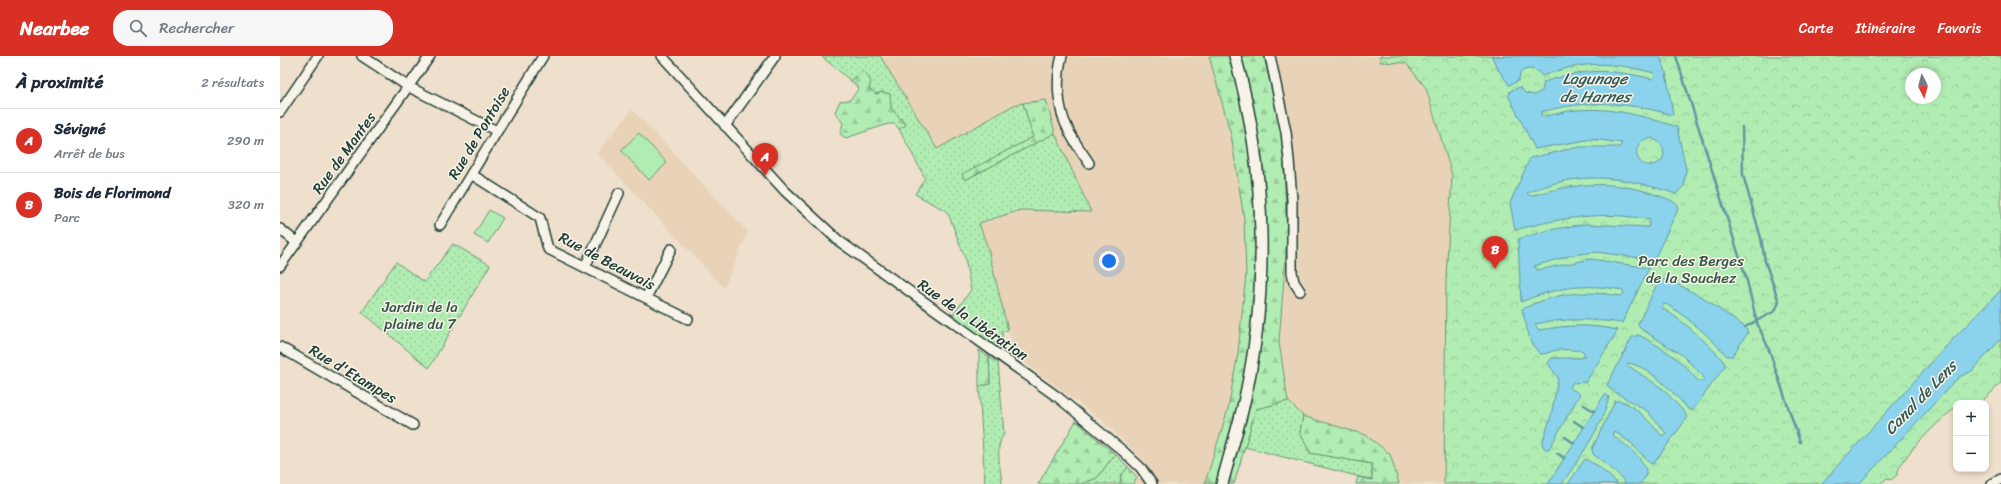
<!DOCTYPE html>
<html lang="fr">
<head>
<meta charset="utf-8">
<style>
  body { margin:0; font-family:Sriracha,sans-serif; background:#f6f6f7; color:#1f2937 }
  .controls { position:absolute; right:12px; bottom:12px; display:grid; overflow:hidden; border-radius:8px; box-shadow:0 2px 6px #0003 }
  .controls button { width:36px; height:36px; display:grid; place-items:center; padding:0; border:0; border-bottom:1px solid #e0e1e3; background:#fff; color:#1f2937; font:20px sans-serif }
  .compass { position:absolute; left:1625px; top:12px; width:36px; height:36px; border-radius:50%; background:#fff; box-shadow:0 2px 6px #0003; rotate:174deg }
  .you { position:absolute; left:829px; top:205px; width:14px; height:14px; margin:-10px; border:3px solid #fff; border-radius:50%; background:#1a73e8; box-shadow:0 0 0 6px #1a73e833 }
  .badge { display:grid; place-items:center; width:26px; height:26px; border-radius:50%; background:#d93025; color:#fff; font-size:13px; font-weight:700 }
  .pin { position:absolute; translate:-50% -33px; filter:drop-shadow(0 1px 2px #0008) }
  .pin::after { content:''; position:absolute; top:21px; width:14px; height:12px; background:inherit; clip-path:polygon(0 0,100% 0,50% 100%) }
  .list { margin:0; padding:0; list-style:none }
  h2 { display:flex; justify-content:space-between; align-items:center; height:52px; margin:0; padding:0 16px; font-size:17px }
  h2 small { font-size:13px; font-weight:400; color:#747a83 }
  .list li { display:grid; grid-template-columns:26px 1fr auto; gap:12px; align-items:center; box-sizing:border-box; height:64px; padding:0 16px; border-top:1px solid #e0e1e3 }
  .list b { display:block; font-size:15px; white-space:nowrap }
  .list p { margin:0; font-size:13px; white-space:nowrap; color:#747a83 }
  .list em { font-size:13px; font-style:normal; color:#747a83 }
  .icon { flex:none; width:22px; height:22px; fill:none; stroke:currentColor; stroke-width:2; stroke-linecap:round; stroke-linejoin:round }
  .map { position:relative; flex:none; width:1721px; height:428px; overflow:hidden }
  header { display:flex; align-items:center; gap:24px; box-sizing:border-box; height:56px; padding:0 20px; background:#d93025; color:#fff }
  header strong { font-size:19px }
  nav { display:flex; gap:22px; margin-inline-start:auto; font-size:14px }
  .search { width:280px; height:36px; background:#f6f6f7; display:flex; align-items:center; gap:10px; box-sizing:border-box; padding:0 14px; border-radius:16px; color:#747a83; font-size:15px }
  main { display:flex }
  aside { flex:1; background:#fff }
  .map>svg:first-child { display:block }
  .built { fill:#e8d3b9 }
  .grass { fill:url(#grass-dots); stroke:#689574 }
  .forest { fill:url(#forest-firs); stroke:#689574 }
  .park { fill:url(#park-crowns); stroke:#689574; fill-rule:evenodd }
  .pitch { fill:#b1edb3; stroke:#689574 }
  .water { fill:#8bd3ed; stroke:#6097a3; fill-rule:evenodd }
  .lines { fill:none; stroke-linecap:round; stroke-linejoin:round }
  .stream { stroke:#6097a3; stroke-width:2.5 }
  .minor-casing { stroke:#1f3d34; stroke-width:12 }
  .major-casing { stroke:#1f3d34; stroke-width:14 }
  .minor { stroke:#f7f3e8; stroke-width:9 }
  .major { stroke:#f7f3e8; stroke-width:11 }
  .labels { text-anchor:middle; stroke-width:3; stroke-linejoin:round; paint-order:stroke }
  .street-label { font-size:15px; fill:#1f3d34; stroke:#f7f3e8 }
  .park-label { font-size:15px; fill:#355747; stroke:#f7f3e8 }
  .water-label { font-size:16px; font-style:italic; fill:#355b59; stroke:#f7f3e8 }
</style>
</head>
<body>
<header>
<strong>Nearbee</strong>
<div class="search"><svg class="icon" aria-label="search" viewBox="0 0 24 24"><circle cx="10" cy="10" r="6"/><path d="M15 15l6 6"/></svg>Rechercher</div>
<nav><a>Carte</a><a>Itinéraire</a><a>Favoris</a></nav>
</header>
<main>
<aside>
<h2>À proximité<small>2 résultats</small></h2>
<ul class="list">
<li><span class="badge">A</span><div><b>Sévigné</b><p>Arrêt de bus</p></div><em>290 m</em></li>
<li><span class="badge">B</span><div><b>Bois de Florimond</b><p>Parc</p></div><em>320 m</em></li>
</ul>
</aside>
<div class="map">
<svg width="1721" height="428" viewBox="0 0 1721 428">
  <defs>
    <pattern id="grass-dots" width="8" height="8" patternUnits="userSpaceOnUse"><rect width="8" height="8" fill="#b1edb3"/><path d="M2 2h.1M6 6h.1" fill="none" stroke="#98cc9b" stroke-width="1.8" stroke-linecap="round"/></pattern>
    <pattern id="forest-firs" width="22" height="20" patternUnits="userSpaceOnUse"><rect width="22" height="20" fill="#b1edb3"/><path d="M5 1l3.5 6h-7zM16 11l3.5 6h-7z" fill="#98cc9b"/></pattern>
    <pattern id="park-crowns" width="20" height="18" patternUnits="userSpaceOnUse"><rect width="20" height="18" fill="#b1edb3"/><path d="M2 6a3 3 0 1 1 6 0M12 15a3 3 0 1 1 6 0" fill="none" stroke="#98cc9b"/></pattern>
  </defs>
  <rect width="100%" height="100%" fill="#eee0cc"/>
  <filter id="ink" filterUnits="userSpaceOnUse"><feTurbulence type="fractalNoise" baseFrequency=".025" numOctaves="2"/><feDisplacementMap in="SourceGraphic" scale="8" xChannelSelector="R" yChannelSelector="G"/><feConvolveMatrix kernelMatrix="1 2 1 2 8 2 1 2 1" color-interpolation-filters="sRGB"/></filter>
  <g filter="url(#ink)">
    <path class="built" d="M600,0H1100L1101,6L1126,7L1146,32L1172,119L1166,223L1164,428H1106L1019,405L999,286L1005,220L966,218L958,297L948,353L925,428H853L866,407L824,366L735,300L708,193L699,167L741,154L811,156L775,77L766,44L734,49L657,93Z
      M352,53L468,176L444,232L317,97Z"/>
    <path class="grass" d="M541,0H600L657,93L734,49L743,47L753,81L683,118L685,124L775,77L811,156L741,154L699,167L708,193L728,274L722,276L723,289L720,292L715,291L672,260L691,234L685,202L670,162L666,155L635,138L645,122L619,73L626,69L611,52L610,38L602,36L596,38L589,33L584,14L571,25Z
      M173,188L210,209L149,312L82,256L116,206L144,226Z
      M709,301L718,307L724,378C714,391 721,412 722,428H705L699,330L710,328Z
      M1008,345L1023,360L1020,376L1030,397L1092,408V424L965,391L976,353Z
      M835,398L848,411L841,420L840,428H801L817,422Z"/>
    <path class="forest" d="M929,0H984L1001,77L1004,105L1007,183L999,286L1008,345L976,353L954,428L925,427L948,353L958,297L966,218L964,163L951,79Z
      M584,14L591,26L589,33L596,38L602,36L610,38L611,52L626,69L619,73L615,68H608L566,82L560,78L563,67L555,56L560,45L570,44L579,32L571,25Z
      M766,44L775,77L685,124L682,118L753,81L743,47Z
      M699,294L709,301L710,328L699,330Z
      M1023,360L1086,379L1110,398L1119,428H1076L1078,421L1092,424V408L1030,397L1020,376Z
      M796,365L835,398L817,422L801,428H758Z
      M848,411L857,421L853,428H840L841,420Z"/>
    <path class="park" d="M1100,0H1721V327L1700,347H1689L1686,344L1681,347H1676V351C1661,363 1619,402 1617,419L1611,424L1607,422L1600,428H1164L1166,223L1172,119L1146,32L1126,7L1100,6ZM1631,18H1655V42H1631Z"/>
    <path class="pitch" d="M359,77L387,107L369,124L341,94Z
      M209,154L223,162L208,187L194,179Z"/>
    <path class="water" d="M1212,0H1380L1386,16L1393,59C1346,46 1308,43 1261,56V60C1268,61 1288,54 1297,54C1332,51 1364,60 1397,71L1406,114L1404,130L1396,138C1342,120 1300,114 1247,137L1250,140C1296,127 1331,123 1377,139C1385,142 1394,144 1399,151L1374,204L1316,196L1292,199L1254,210L1257,214L1311,203L1369,212L1342,267C1312,263 1285,262 1255,268L1259,274C1289,269 1308,268 1338,274L1306,326L1292,327L1290,332L1300,338L1269,393H1265L1262,388L1271,360L1278,322L1268,307L1272,302H1300L1305,300L1303,295C1295,294 1284,293 1276,294C1270,296 1266,298 1260,298L1251,287L1242,253C1279,236 1302,234 1341,240L1344,237L1342,234C1305,227 1276,231 1241,246L1238,183L1269,174L1305,168L1368,171L1370,164C1324,154 1280,162 1235,174L1230,147L1250,102L1299,91H1340L1342,87L1312,83L1255,93L1229,41L1230,35L1240,31L1245,37L1254,39L1262,35L1264,26C1305,12 1331,13 1373,23L1375,20L1374,17C1332,6 1304,4 1262,20C1256,12 1249,11 1241,16L1238,25L1229,29C1223,19 1215,11 1212,0ZM1370,82C1386,84 1390,107 1372,109C1354,112 1350,85 1370,82Z
      M1387,223L1422,241L1465,271L1468,277L1452,300H1447C1429,280 1411,264 1388,249L1384,248L1382,252C1406,267 1426,285 1444,306L1445,310L1413,354H1409C1394,337 1371,311 1348,307L1347,309L1383,333L1405,357L1407,362L1374,407L1371,408L1351,387L1334,375L1332,379C1342,386 1367,404 1366,417C1366,421 1362,425 1360,428H1345C1342,418 1321,405 1313,398L1312,393L1335,345C1350,342 1373,370 1382,380L1386,377L1367,355L1330,333L1327,329L1352,281L1359,279C1381,291 1401,303 1417,324L1420,326L1424,324L1423,320L1402,299L1361,273L1358,268L1379,224Z
      M1721,234V283L1692,315L1679,321L1579,428H1541L1672,284Z
      M1325,338L1329,341C1322,372 1299,402 1282,428H1268Z
      M1305,403L1318,410L1338,428H1288Z"/>
    <g class="lines">
      <path class="stream" d="M1396,0L1467,225L1477,267L1488,291L1520,386
        M1462,71L1463,119L1481,182L1485,205L1499,246L1495,255L1465,271
        M1304,349L1314,355
        M1294,365L1303,371
        M1285,381L1294,387
        M1277,397L1284,402"/>
      <defs>
        <path id="minor" d="M82,0L129,31L217,75
          M382,0L505,135L559,185L779,342L844,396L861,412L872,428
          M782,0C776,22 777,52 788,73C793,85 802,96 809,107
          M990,0L1006,76L1009,104L1012,144V216L1014,226L1020,235
          M0,56L38,0
          M445,70L495,0
          M191,118L260,162L268,193L408,263
          M160,169L263,0
          M0,173L16,186
          M0,210L150,0
          M305,211L339,137
          M366,242L391,193
          M0,291L133,369
          M1712,428L1721,423"/>
        <path id="major" d="M942,428C948,404 956,379 962,355C990,240 987,113 955,0"/>
      </defs>
      <use href="#minor" class="minor-casing"/>
      <use href="#major" class="major-casing"/>
      <use href="#minor" class="minor"/>
      <use href="#major" class="major"/>
    </g>
  </g>
  <g class="labels">
    <g class="street-label">
      <text transform="translate(199 77) rotate(-59)" y="5">Rue de Pontoise</text>
      <text transform="translate(64 97) rotate(-54)" y="5">Rue de Mantes</text>
      <text transform="translate(327 205) rotate(28)" y="5">Rue de Beauvais</text>
      <text transform="translate(693 264) rotate(35)" y="5">Rue de la Libération</text>
      <text transform="translate(73 318) rotate(31)" y="5">Rue d'Etampes</text>
    </g>
    <g class="park-label">
      <text x="1411" y="210">Parc des Berges<tspan x="1411" dy="17">de la Souchez</tspan></text>
      <text x="140" y="256">Jardin de la<tspan x="140" dy="17">plaine du 7</tspan></text>
    </g>
    <g class="water-label">
      <text x="1315" y="28">Lagunage<tspan x="1315" dy="18">de Harnes</tspan></text>
      <text transform="translate(1640 341) rotate(-46)" y="6">Canal de Lens</text>
    </g>
  </g>
</svg>
<div class="controls">
<button>+</button>
<button>−</button>
</div>
<svg class="compass" viewBox="-18 -18 36 36"><path d="M0-13l5 13h-10z" fill="#e53935"/><path d="M0 13l5-13h-10z" fill="#747a83"/></svg>
<div class="you"></div>
<div class="pin badge" style="left:485px;top:120px">A</div>
<div class="pin badge" style="left:1215px;top:213px">B</div>
</div>
</main>
</body>
</html>
